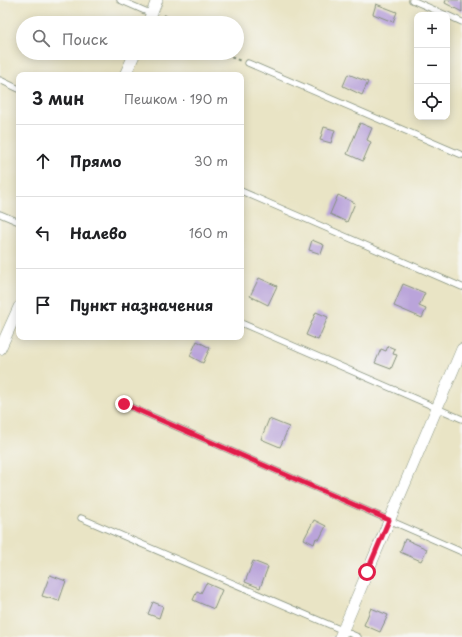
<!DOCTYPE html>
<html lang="ru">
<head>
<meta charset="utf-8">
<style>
  body { margin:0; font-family:"Playpen Sans",sans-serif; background:#f2f2f2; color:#202124 }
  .controls { position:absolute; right:12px; top:12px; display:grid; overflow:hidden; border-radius:8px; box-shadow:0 2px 10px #0003 }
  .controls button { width:36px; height:36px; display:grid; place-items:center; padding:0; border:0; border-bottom:1px solid #e0e0e0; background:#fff; color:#202124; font:20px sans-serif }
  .stop { position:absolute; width:12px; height:12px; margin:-9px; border:3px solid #e11d48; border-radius:50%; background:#fff }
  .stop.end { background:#e11d48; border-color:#fff; box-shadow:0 1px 4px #0008 }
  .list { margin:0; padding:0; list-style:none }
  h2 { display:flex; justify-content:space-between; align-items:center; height:52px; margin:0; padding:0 16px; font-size:17px }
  h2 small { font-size:13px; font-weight:400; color:#757577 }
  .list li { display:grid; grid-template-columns:26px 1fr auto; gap:12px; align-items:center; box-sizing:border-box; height:72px; padding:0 16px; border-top:1px solid #e0e0e0 }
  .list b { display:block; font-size:15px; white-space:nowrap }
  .list em { font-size:13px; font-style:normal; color:#757577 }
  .icon { flex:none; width:22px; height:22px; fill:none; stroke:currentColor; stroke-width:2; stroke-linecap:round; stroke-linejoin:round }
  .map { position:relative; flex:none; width:462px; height:637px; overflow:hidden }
  .search { position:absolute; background:#fff; box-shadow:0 2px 10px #0003; left:16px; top:16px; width:228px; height:44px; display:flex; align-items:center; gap:10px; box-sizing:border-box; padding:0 14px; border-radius:22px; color:#757577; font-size:15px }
  .panel { position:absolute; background:#fff; box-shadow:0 2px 10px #0003; left:16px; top:72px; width:228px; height:268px; border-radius:8px }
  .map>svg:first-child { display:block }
  .building { fill:#baa4da }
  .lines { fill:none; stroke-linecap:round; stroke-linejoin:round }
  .lane-casing { stroke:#84907c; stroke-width:7 }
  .street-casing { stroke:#84907c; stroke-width:12 }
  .path { stroke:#84907c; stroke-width:2; stroke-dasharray:3 3; stroke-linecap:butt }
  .lane { stroke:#fff; stroke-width:5.5 }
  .street { stroke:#fff; stroke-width:11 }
  .route { stroke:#e11d48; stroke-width:5 }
</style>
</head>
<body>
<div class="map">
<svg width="462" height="637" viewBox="0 0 462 637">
  <rect width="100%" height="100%" fill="#f6f6f2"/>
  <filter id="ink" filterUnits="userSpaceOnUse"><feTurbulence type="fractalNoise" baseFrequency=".025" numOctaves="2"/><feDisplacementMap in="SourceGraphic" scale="8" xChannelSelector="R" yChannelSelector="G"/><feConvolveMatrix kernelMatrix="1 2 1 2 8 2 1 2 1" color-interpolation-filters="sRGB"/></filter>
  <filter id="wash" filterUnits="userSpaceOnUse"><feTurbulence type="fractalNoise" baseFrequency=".012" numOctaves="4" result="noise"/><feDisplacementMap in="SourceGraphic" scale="16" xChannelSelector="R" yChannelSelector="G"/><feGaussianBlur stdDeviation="0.9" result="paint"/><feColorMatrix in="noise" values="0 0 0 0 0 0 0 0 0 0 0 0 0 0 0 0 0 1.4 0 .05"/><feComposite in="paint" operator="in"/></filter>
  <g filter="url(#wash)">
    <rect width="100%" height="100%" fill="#e9e4c5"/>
    <g id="blocks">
      <path class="building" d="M446,0H462V12L445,3Z
        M376,4L397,12L393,22L373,14Z
        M348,74L368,82L362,95L343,86Z
        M360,123L372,128L367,140L371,142L363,161L347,154Z
        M324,127L335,130L331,143L320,140Z
        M338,195L355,203L347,222L330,214Z
        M312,240L324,245L321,254L309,250Z
        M259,278L277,286L268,305L250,296Z
        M403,284L425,293L419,306L426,309L422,318L394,306Z
        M316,312L328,317L318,340L306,335Z
        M197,341L210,348L203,363L190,356Z
        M388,346L395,349L393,354L397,355L391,369L375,363L381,349L386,351Z
        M269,419L289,427L280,447L261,439Z
        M314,520L326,526L319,540L316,538L314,544L304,539Z
        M405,539L427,549L421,561L400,552Z
        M253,561L268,567L260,588L245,582Z
        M50,575L66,581L59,601L42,596Z
        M206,583L222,590L214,609L193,600L197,591L201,593Z
        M153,602L163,606L159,618L148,614Z
        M371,608L388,615L380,632L364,625Z"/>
    </g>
  </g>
  <g filter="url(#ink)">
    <use href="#blocks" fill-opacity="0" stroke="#84907c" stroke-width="1"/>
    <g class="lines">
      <defs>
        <path id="lane" d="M120,0L152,14
          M412,0L446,15
          M447,15L462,22
          M248,63L462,155
          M0,80L19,89
          M241,191L462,287
          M0,214L19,222
          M241,323L462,419
          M124,404L462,552
          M81,518L358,637"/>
        <path id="street" d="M148,23L157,0
          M125,75L135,53
          M0,349L19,307
          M340,637L462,349"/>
      </defs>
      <use href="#lane" class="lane-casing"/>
      <use href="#street" class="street-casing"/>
      <path class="path" d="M164,15L176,23
        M220,53L241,61"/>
      <use href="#lane" class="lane"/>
      <use href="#street" class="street"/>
    </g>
  </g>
  <g class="lines" filter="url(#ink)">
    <path class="route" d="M124,404L389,520L367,572"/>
  </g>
</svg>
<div class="controls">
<button>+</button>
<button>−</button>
<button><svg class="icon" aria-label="locate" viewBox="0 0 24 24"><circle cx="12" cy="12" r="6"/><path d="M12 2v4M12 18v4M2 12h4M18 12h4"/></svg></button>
</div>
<div class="stop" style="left:367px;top:572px"></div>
<div class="stop end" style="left:124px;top:404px"></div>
<div class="search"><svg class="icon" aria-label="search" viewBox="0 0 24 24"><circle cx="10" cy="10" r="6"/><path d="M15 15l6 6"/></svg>Поиск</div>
<section class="panel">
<h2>3 мин<small>Пешком · 190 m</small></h2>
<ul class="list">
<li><svg class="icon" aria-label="ahead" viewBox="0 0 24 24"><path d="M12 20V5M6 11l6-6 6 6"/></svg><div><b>Прямо</b></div><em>30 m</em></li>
<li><svg class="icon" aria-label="left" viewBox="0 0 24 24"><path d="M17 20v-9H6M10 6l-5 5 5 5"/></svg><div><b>Налево</b></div><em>160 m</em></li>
<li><svg class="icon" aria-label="arrive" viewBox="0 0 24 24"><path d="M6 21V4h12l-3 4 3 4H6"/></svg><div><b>Пункт назначения</b></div></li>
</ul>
</section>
</div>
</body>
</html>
